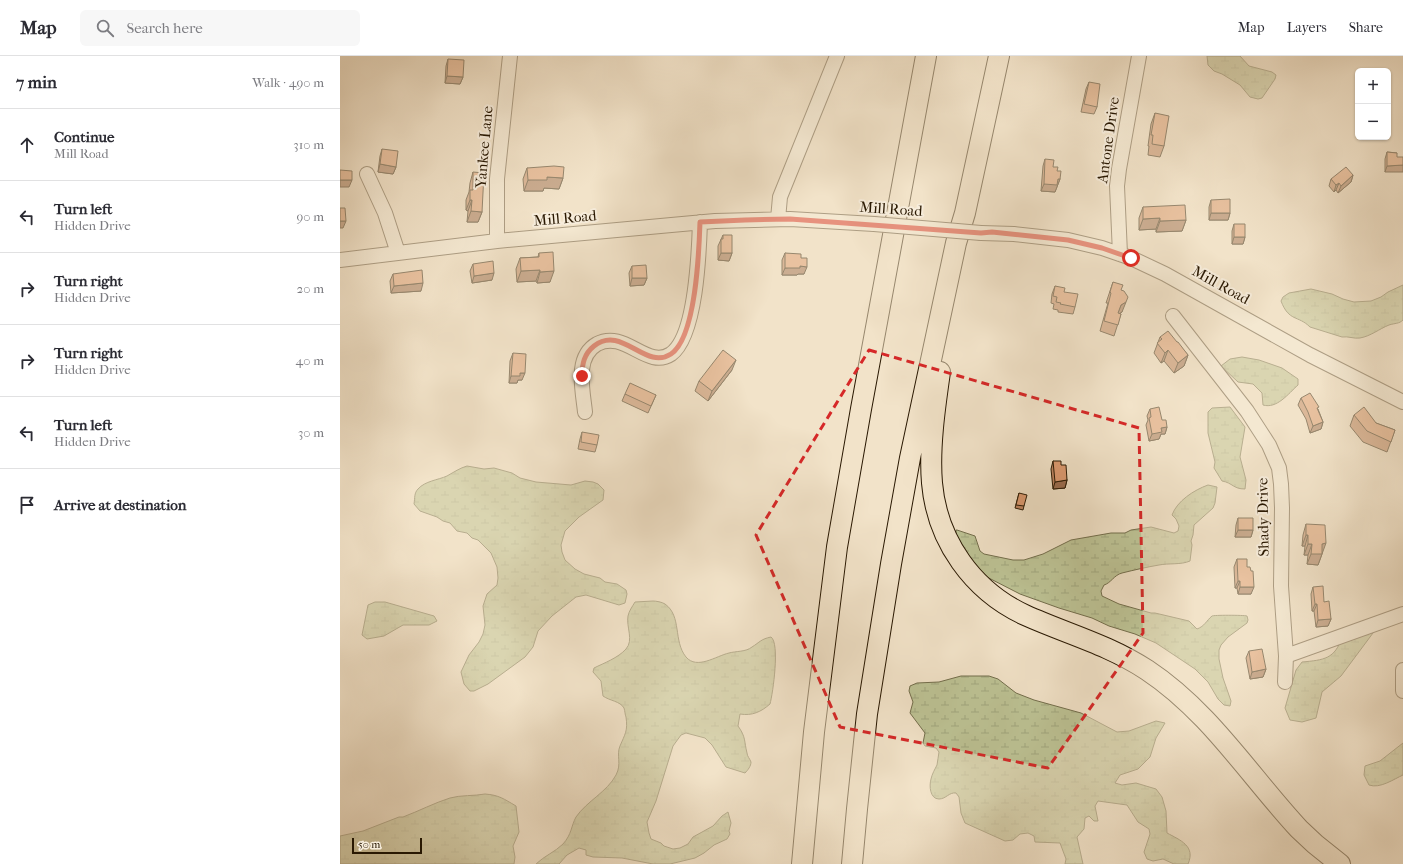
<!DOCTYPE html>
<html lang="en">
<head>
<meta charset="utf-8">
<style>
  body { margin:0; font-family:"IM FELL French Canon",serif; background:#f7f7f7; color:#2b2b33 }
  .controls { position:absolute; right:12px; top:12px; display:grid; overflow:hidden; border-radius:6px; box-shadow:0 1px 3px #0004 }
  .controls button { width:36px; height:36px; display:grid; place-items:center; padding:0; border:0; border-bottom:1px solid #e1e1e2; background:#fff; color:#2b2b33; font:20px sans-serif }
  .scale { position:absolute; left:12px; bottom:10px; width:70px; box-sizing:border-box; padding-left:4px; border:2px solid #291802; border-top:0; font-size:11px; line-height:14px; white-space:nowrap; color:#291802; -webkit-text-stroke:3px #f7eddc; paint-order:stroke }
  .stop { position:absolute; width:12px; height:12px; margin:-9px; border:3px solid #d93025; border-radius:50%; background:#fff }
  .stop.end { background:#d93025; border-color:#fff; box-shadow:0 1px 4px #0008 }
  .list { margin:0; padding:0; list-style:none }
  h2 { display:flex; justify-content:space-between; align-items:center; height:52px; margin:0; padding:0 16px; font-size:17px }
  h2 small { font-size:13px; font-weight:400; color:#7c7c81 }
  .list li { display:grid; grid-template-columns:26px 1fr auto; gap:12px; align-items:center; box-sizing:border-box; height:72px; padding:0 16px; border-top:1px solid #e1e1e2 }
  .list b { display:block; font-size:15px; white-space:nowrap }
  .list p { margin:0; font-size:13px; white-space:nowrap; color:#7c7c81 }
  .list em { font-size:13px; font-style:normal; color:#7c7c81 }
  .icon { flex:none; width:22px; height:22px; fill:none; stroke:currentColor; stroke-width:2; stroke-linecap:round; stroke-linejoin:round }
  .map { position:relative; flex:none; width:1063px; height:808px; overflow:hidden }
  header { display:flex; align-items:center; gap:24px; box-sizing:border-box; height:56px; padding:0 20px; background:#fff; border-bottom:1px solid #e1e1e2 }
  header strong { font-size:19px }
  nav { display:flex; gap:22px; margin-inline-start:auto; font-size:14px }
  .search { width:280px; height:36px; background:#f7f7f7; display:flex; align-items:center; gap:10px; box-sizing:border-box; padding:0 14px; border-radius:6px; color:#7c7c81; font-size:15px }
  main { display:flex }
  aside { flex:1; background:#fff }
  .map>svg:first-child { display:block }
  .wetland { fill:url(#wetland-marsh); stroke:#736e4c }
  .lines { fill:none; stroke-linecap:round; stroke-linejoin:round }
  .minor-casing { stroke:#5b4b34; stroke-width:16 }
  .highway-casing { stroke:#291802; stroke-width:22 }
  .minor { stroke:#f7eddc; stroke-width:14 }
  .highway { stroke:#f2e3c9; stroke-width:20 }
  .minor-bridge-casing { stroke:#5b4b34; stroke-width:16; stroke-linecap:butt }
  .minor-bridge { stroke:#f7eddc; stroke-width:14 }
  .wall { fill:#be8460; stroke:#291802 }
  .shaded-wall { fill:#9b6c4e; stroke:#291802 }
  .building { fill:#dd9a70; stroke:#291802 }
  .route { stroke:#d93025; stroke-width:5 }
  .marked { fill:none; stroke:#d62828; stroke-width:3; stroke-dasharray:8 5; stroke-linejoin:round }
  .labels { text-anchor:middle; stroke-width:4; stroke-linejoin:round; paint-order:stroke }
  .street-label { font-size:15px; fill:#291802; stroke:#f7eddc }
</style>
</head>
<body>
<header>
<strong>Map</strong>
<div class="search"><svg class="icon" aria-label="search" viewBox="0 0 24 24"><circle cx="10" cy="10" r="6"/><path d="M15 15l6 6"/></svg>Search here</div>
<nav><a>Map</a><a>Layers</a><a>Share</a></nav>
</header>
<main>
<aside>
<h2>7 min<small>Walk · 490 m</small></h2>
<ul class="list">
<li><svg class="icon" aria-label="ahead" viewBox="0 0 24 24"><path d="M12 20V5M6 11l6-6 6 6"/></svg><div><b>Continue</b><p>Mill Road</p></div><em>310 m</em></li>
<li><svg class="icon" aria-label="left" viewBox="0 0 24 24"><path d="M17 20v-9H6M10 6l-5 5 5 5"/></svg><div><b>Turn left</b><p>Hidden Drive</p></div><em>90 m</em></li>
<li><svg class="icon" aria-label="right" viewBox="0 0 24 24"><path d="M7 20v-9h11M14 6l5 5-5 5"/></svg><div><b>Turn right</b><p>Hidden Drive</p></div><em>20 m</em></li>
<li><svg class="icon" aria-label="right" viewBox="0 0 24 24"><path d="M7 20v-9h11M14 6l5 5-5 5"/></svg><div><b>Turn right</b><p>Hidden Drive</p></div><em>40 m</em></li>
<li><svg class="icon" aria-label="left" viewBox="0 0 24 24"><path d="M17 20v-9H6M10 6l-5 5 5 5"/></svg><div><b>Turn left</b><p>Hidden Drive</p></div><em>30 m</em></li>
<li><svg class="icon" aria-label="arrive" viewBox="0 0 24 24"><path d="M6 21V4h12l-3 4 3 4H6"/></svg><div><b>Arrive at destination</b></div></li>
</ul>
</aside>
<div class="map">
<svg width="1063" height="808" viewBox="0 0 1063 808">
  <defs>
    <pattern id="wetland-marsh" width="20" height="14" patternUnits="userSpaceOnUse"><rect width="20" height="14" fill="#bdc395"/><path d="M1 5h8M5 5V1M11 12h8M15 12V8" fill="none" stroke="#a2a77f"/></pattern>
  </defs>
  <rect width="100%" height="100%" fill="#f2e3c9"/>
  <filter id="stains"><feTurbulence type="fractalNoise" baseFrequency=".005" numOctaves="4"/><feColorMatrix values="0 0 0 0 .2 0 0 0 0 .09 0 0 0 0 .02 0 0 0 .5 -.17"/></filter>
  <radialGradient id="worn" r=".72"><stop offset=".6" stop-color="#630" stop-opacity="0"/><stop offset="1" stop-color="#630" stop-opacity=".3"/></radialGradient>
  <path class="wetland" d="M867,0H900L909,10L932,16L936,19L935,23L922,42L918,43L910,41L900,29L882,18L874,15L868,9Z
    M1063,229V264C1059,268 1055,267 1049,269C1039,273 1031,280 1020,282C1014,283 1008,280 1002,281L970,271C958,259 949,266 941,245L943,241L949,237L971,233L992,238L1003,243L1014,246L1031,245L1041,241L1048,236Z
    M902,301L919,304L942,312L958,323V329C948,338 937,353 923,349L922,337L913,328L898,326L881,310L890,303Z
    M890,351L905,371L900,401L906,424L905,433C893,433 893,427 882,425L874,412L875,406L868,377V356L872,352Z
    M127,410L144,413L154,412L172,417L180,422L196,426L231,429L245,425L253,426L258,428L264,434L263,444L239,461L225,475L221,489L222,496L225,504L235,513L244,518L260,522L265,526L277,528L286,534L287,538L285,547L279,549L246,539L236,541L212,560L198,575L193,591L185,601L148,628L134,635H130L124,628L121,616L129,599L139,586L143,578L145,569L143,550L147,538L157,529L158,522L157,511L151,497L138,484L132,482L127,477L117,475L110,467L103,465L97,461L80,455L74,448C75,442 74,437 78,433C85,425 98,424 107,420C114,416 120,412 127,410Z
    M868,429L877,431L875,447L873,452L854,469L853,479L851,485L852,489L850,505C841,509 829,507 819,509C807,511 794,514 782,517C774,519 771,527 764,529L761,535L762,540L779,548L811,557H815L849,565L857,573C865,570 866,565 872,560C873,559 904,559 907,560L908,564L907,567L888,581L881,589L879,594V603L883,622L891,645L890,650L884,649L878,643L868,626L855,613L816,587L795,578L769,570L752,562L719,552L680,538L641,518L616,494V474H617L635,480L640,495L644,498L673,504H684L703,498L731,484L771,477H785L791,474L811,471L834,477L838,475L839,470L836,463L832,459C837,445 854,434 868,429Z
    M313,545C316,545 322,546 325,548C342,560 333,585 346,601C357,614 376,600 389,597C396,595 406,596 412,591C420,586 421,583 431,581C440,587 433,637 430,648C421,656 412,660 400,658L398,670C406,681 404,685 407,697C407,700 410,703 411,706C411,710 408,714 405,717L386,711L372,689L365,682L346,677L341,679L333,690L316,745L307,766L309,777L311,783L321,787L324,790L333,793L340,792L348,788L353,781L373,770L382,760L388,756L391,767L389,775L390,778L387,783L374,789L364,797L355,802L330,808H313L282,802L253,801L246,799V794L239,792L227,799L219,808H196C204,800 215,796 223,788C232,778 231,770 236,761C247,745 267,736 276,719C282,708 276,699 280,690C285,678 288,675 286,661C285,659 285,655 284,652C280,645 270,645 263,640L261,625L253,616L254,612C264,607 278,602 286,593C294,584 286,571 288,560C289,555 292,551 295,546Z
    M35,546H45L94,560L97,565L89,569H63L44,580L27,583L22,579L28,549Z
    M1032,572L1033,577L1001,620L982,636L976,662L962,666L950,664L945,652L956,614L962,606C984,604 995,603 1002,581Z
    M621,620H649L658,623L676,637L694,644L741,657L777,676L789,675L816,665L825,667L816,682L810,701L798,713L780,719L775,727L782,729L796,727L816,733L822,741L826,755L827,777C840,784 856,790 848,808H834L823,803L813,805L807,803L804,796L810,778L809,773L798,766L787,749L758,745L755,750L758,765H754L749,760L745,762L744,773L737,781L743,808H725L726,803L720,787L695,786L694,780L688,777L680,778L673,784L665,785L625,767L621,757L619,741L616,737C609,736 606,743 599,743C590,743 589,730 591,723C592,718 595,713 597,709C598,705 598,700 599,696L596,692L585,690L583,687L585,677L570,657L573,646L569,635L570,630L577,627L599,626Z
    M1063,687V719C1054,723 1040,733 1029,729L1024,719L1025,710L1040,705Z
    M145,738C159,739 164,743 176,750L179,776L173,790L175,801L174,808H0V780L23,775L59,761H63C79,755 94,747 110,742C120,739 135,740 145,738Z"/>
  <g class="lines">
    <defs>
      <path id="minor" d="M27,118L45,157L58,197
        M438,163L440,141L497,0
        M641,177L674,178L728,184L762,192L791,202L825,218L970,299L1063,346
        M157,185V123L170,0
        M780,198L777,130L779,113L799,0
        M0,204L157,185L375,165L450,163L534,168
        M833,260L907,355L929,389L939,412L941,428L942,452L941,530L946,600L945,626
        M245,356C243,335 234,301 257,288C285,273 307,314 331,298C356,280 359,197 360,166
        M946,600L1063,558
        M1063,614V635"/>
      <path id="highway" d="M600,316C595,351 589,392 592,427C597,485 633,535 685,559C727,578 767,588 807,614C869,655 909,719 959,773L975,788L1000,808
        M462,808L474,676L497,491L521,353L586,0
        M512,808L517,753L527,658L551,508L570,402L616,187L625,157L659,0"/>
    </defs>
    <use href="#minor" class="minor-casing"/>
    <use href="#highway" class="highway-casing"/>
    <use href="#minor" class="minor"/>
    <use href="#highway" class="highway"/>
    <defs>
      <path id="minor-bridge" d="M534,168L641,177"/>
    </defs>
    <use href="#minor-bridge" class="minor-bridge-casing"/>
    <use href="#minor-bridge" class="minor-bridge"/>
  </g>
  <path class="wall" d="M108,3L123,21L120,28L105,27L106,10Z
    M749,26L757,51L754,58L741,56L746,33Z
    M815,57L824,90L820,101L808,99L809,90H808L811,68Z
    M42,93L56,111L53,118L38,116L40,100Z
    M1047,96L1057,97L1045,116V103Z
    M705,103L717,115L720,123L715,136L701,135L703,110Z
    M187,112L223,122L219,133L204,132L203,135H184L183,123Z
    M133,116L142,156L138,166H127L128,155L126,154V144L129,136L130,127Z
    M1013,119L1011,126L998,137L996,134L994,136L989,130L991,123Z
    M871,144L890,157L888,164H869V151Z
    M803,151L846,164L842,175L816,176V173L799,174V162Z
    M894,168L905,181L903,188H892V175Z
    M383,179L392,197L389,205L378,204V190Z
    M199,197L210,226L197,227L196,225L177,226L176,213L180,202L198,201Z
    M445,197L461,202L464,218H458L457,219H442V204Z
    M133,208L152,224L132,227L130,215Z
    M292,210L307,222L304,229L290,230L289,217Z
    M53,218L81,235L51,237L50,225Z
    M773,226L781,234L782,256L780,258H781L774,280L760,275L768,247H766Z
    M715,230L724,236L735,251L733,258L718,256V254L713,253L714,248L711,247L712,238Z
    M820,281L837,286L848,299L844,310L834,317L824,305L821,307L814,297Z
    M173,297L182,324H178L177,327H169L170,305Z
    M392,314L368,345L355,335L359,325Z
    M285,338L316,339L308,357L282,345Z
    M961,342L978,353L983,366L981,373L970,377L966,363L958,349Z
    M810,353L827,371L825,378H821L819,383L809,385L806,369L808,364L807,360Z
    M1014,359L1055,374L1047,396L1023,386L1010,370Z
    M242,376L257,389L255,396L238,393L240,383Z
    M713,405L721,409L727,424L725,432L713,433L711,413Z
    M679,437L684,450L683,454L675,452Z
    M898,462L913,474L911,481H895L896,469Z
    M966,468L982,498L978,509L967,508L968,499H964L965,490H962L963,479Z
    M897,503L907,511L911,538H898L897,532H895L894,511Z
    M973,531L984,546L991,563L988,570L976,571L974,555H972L971,538Z
    M909,595L926,613L923,621L910,623L906,602Z"/>
  <path class="shaded-wall" d="M107,20L123,21L120,28L105,27Z
    M40,108L56,111L53,118L38,116Z
    M1063,109V116H1045L1047,110Z
    M1013,119L1011,126L998,137L1001,130Z
    M207,121L223,122L219,133L204,132L203,135H184L188,124Z
    M718,123H720L715,136L701,135L704,128Z
    M0,124H12L9,131H0Z
    M999,127L996,134L994,136L996,129Z
    M130,144H132L128,155L126,154Z
    M131,155L142,156L138,166H127Z
    M871,157H890L888,164H869Z
    M820,162L816,173L799,174L803,163Z
    M846,164L842,175L816,176L820,165Z
    M0,165H6L3,172H0Z
    M894,181H905L903,188H892Z
    M381,197H392L389,205L378,204Z
    M460,210L467,211L464,218H458L457,219H442L445,212Z
    M200,214L196,225L177,226L181,215Z
    M214,215L210,226L197,227L200,216Z
    M154,217L152,224L132,227L134,220Z
    M292,222H307L304,229L290,230Z
    M83,227L81,235L51,237L54,230Z
    M786,246L782,256L777,259L781,249Z
    M828,294L824,305L821,307L825,297Z
    M848,299L844,310L834,317L838,307Z
    M396,304L392,314L368,345L372,335Z
    M180,317H185L182,324H178L177,327H169L171,320Z
    M983,366L981,373L970,377L973,370Z
    M827,371L825,378H821L819,383L809,385L812,378L821,372Z
    M727,424L725,432L713,433L715,426Z
    M898,474H913L911,481H895Z
    M966,479H968L965,490H962Z
    M986,487L978,509L967,508L971,498L982,488Z
    M968,488H972L968,499H964Z
    M898,525H900L897,532H895Z
    M900,531H914L911,538H898Z
    M975,548H977L974,555H972Z
    M991,563L988,570L976,571L978,564Z
    M926,613L923,621L910,623L912,616Z"/>
  <path class="building" d="M108,3L124,4L123,21L107,20Z
    M749,26L760,28L757,51L744,48Z
    M815,57L829,60L824,90L812,88L813,79H811Z
    M42,93L58,95L56,111L40,108Z
    M1047,96L1057,97V101H1063V109L1047,110Z
    M705,103L714,104L713,111H718L717,115H721L720,123H718L717,129L704,128Z
    M214,110L224,111L223,122L207,121V124H188L187,112Z
    M1006,111L1013,119L1001,130L999,127L996,129L991,123Z
    M0,114L12,115V124H0Z
    M133,116L144,117L142,156L131,155L132,144H130V134H133Z
    M890,143V157H871V144Z
    M845,149L846,164L820,165V162L803,163V151Z
    M0,152H5L6,165H0Z
    M894,168H905V181H894Z
    M383,179H392V197H381V183H383Z
    M213,196L214,215L200,216V214L181,215L180,202L199,201V197Z
    M445,197L461,198V202H467V211L460,210V212H445Z
    M153,205L154,217L134,220L133,208Z
    M306,209L307,222H292V210Z
    M82,214L83,227L54,230L53,218Z
    M773,226L783,229L781,234L784,235L788,241L786,246L781,249L778,257L781,258L778,269L764,265L771,237L770,236Z
    M715,230L725,232L724,236L738,238L735,251L720,248L721,247L716,246L717,241L713,240Z
    M828,275L837,286H838L848,299L838,307L828,294L825,297L817,287L822,283L820,281Z
    M383,294L396,304L372,335L359,325Z
    M173,297L186,298L185,317H180V320H171Z
    M290,327L316,339L311,350L285,338Z
    M970,337L979,351L977,352L983,366L973,370L968,356L961,342Z
    M819,351L822,364H826L827,371L821,372L822,376L812,378L809,362L811,361L810,353Z
    M1024,351L1036,367L1055,374L1051,386L1027,375L1014,359Z
    M242,376L259,379L257,389L241,386Z
    M713,405H721V409H726L727,424L715,426Z
    M679,437L687,439L684,450L676,449Z
    M898,462H913V474H898Z
    M966,468L985,469L986,487L982,488V498H971L972,488H968V479H966Z
    M897,503H907V511H910L911,515H913L914,531H900V525H898Z
    M983,530L984,546L989,545L991,563L978,564L977,548H975L973,531Z
    M922,593L926,613L912,616L909,595Z"/>
  <g class="lines">
    <path class="route" d="M242,320C242,308 244,298 254,290C282,268 305,315 331,298C356,281 359,196 360,166L405,164L450,163L641,177L652,176L728,184L762,192L791,202"/>
  </g>
  <path d="M0 0H1063V808H0ZM529,294L799,372L803,577L708,712L500,671L416,479Z" fill="#f2e3c9" fill-opacity=".55" fill-rule="evenodd"/>
  <path class="marked" d="M529,294L799,372L803,577L708,712L500,671L416,479Z"/>
  <g class="labels">
    <g class="street-label">
      <text transform="translate(768 84) rotate(-82)" y="5">Antone Drive</text>
      <text transform="translate(144 91) rotate(-85)" y="5">Yankee Lane</text>
      <text transform="translate(551 153) rotate(4)" y="5">Mill Road</text>
      <text transform="translate(225 162) rotate(-5)" y="5">Mill Road</text>
      <text transform="translate(881 229) rotate(29)" y="5">Mill Road</text>
      <text transform="translate(923 461) rotate(-91)" y="5">Shady Drive</text>
    </g>
  </g>
  <rect width="100%" height="100%" filter="url(#stains)"/>
  <rect width="100%" height="100%" fill="url(#worn)"/>
</svg>
<div class="controls">
<button>+</button>
<button>−</button>
</div>
<div class="scale">50 m</div>
<div class="stop" style="left:791px;top:202px"></div>
<div class="stop end" style="left:242px;top:320px"></div>
</div>
</main>
</body>
</html>
